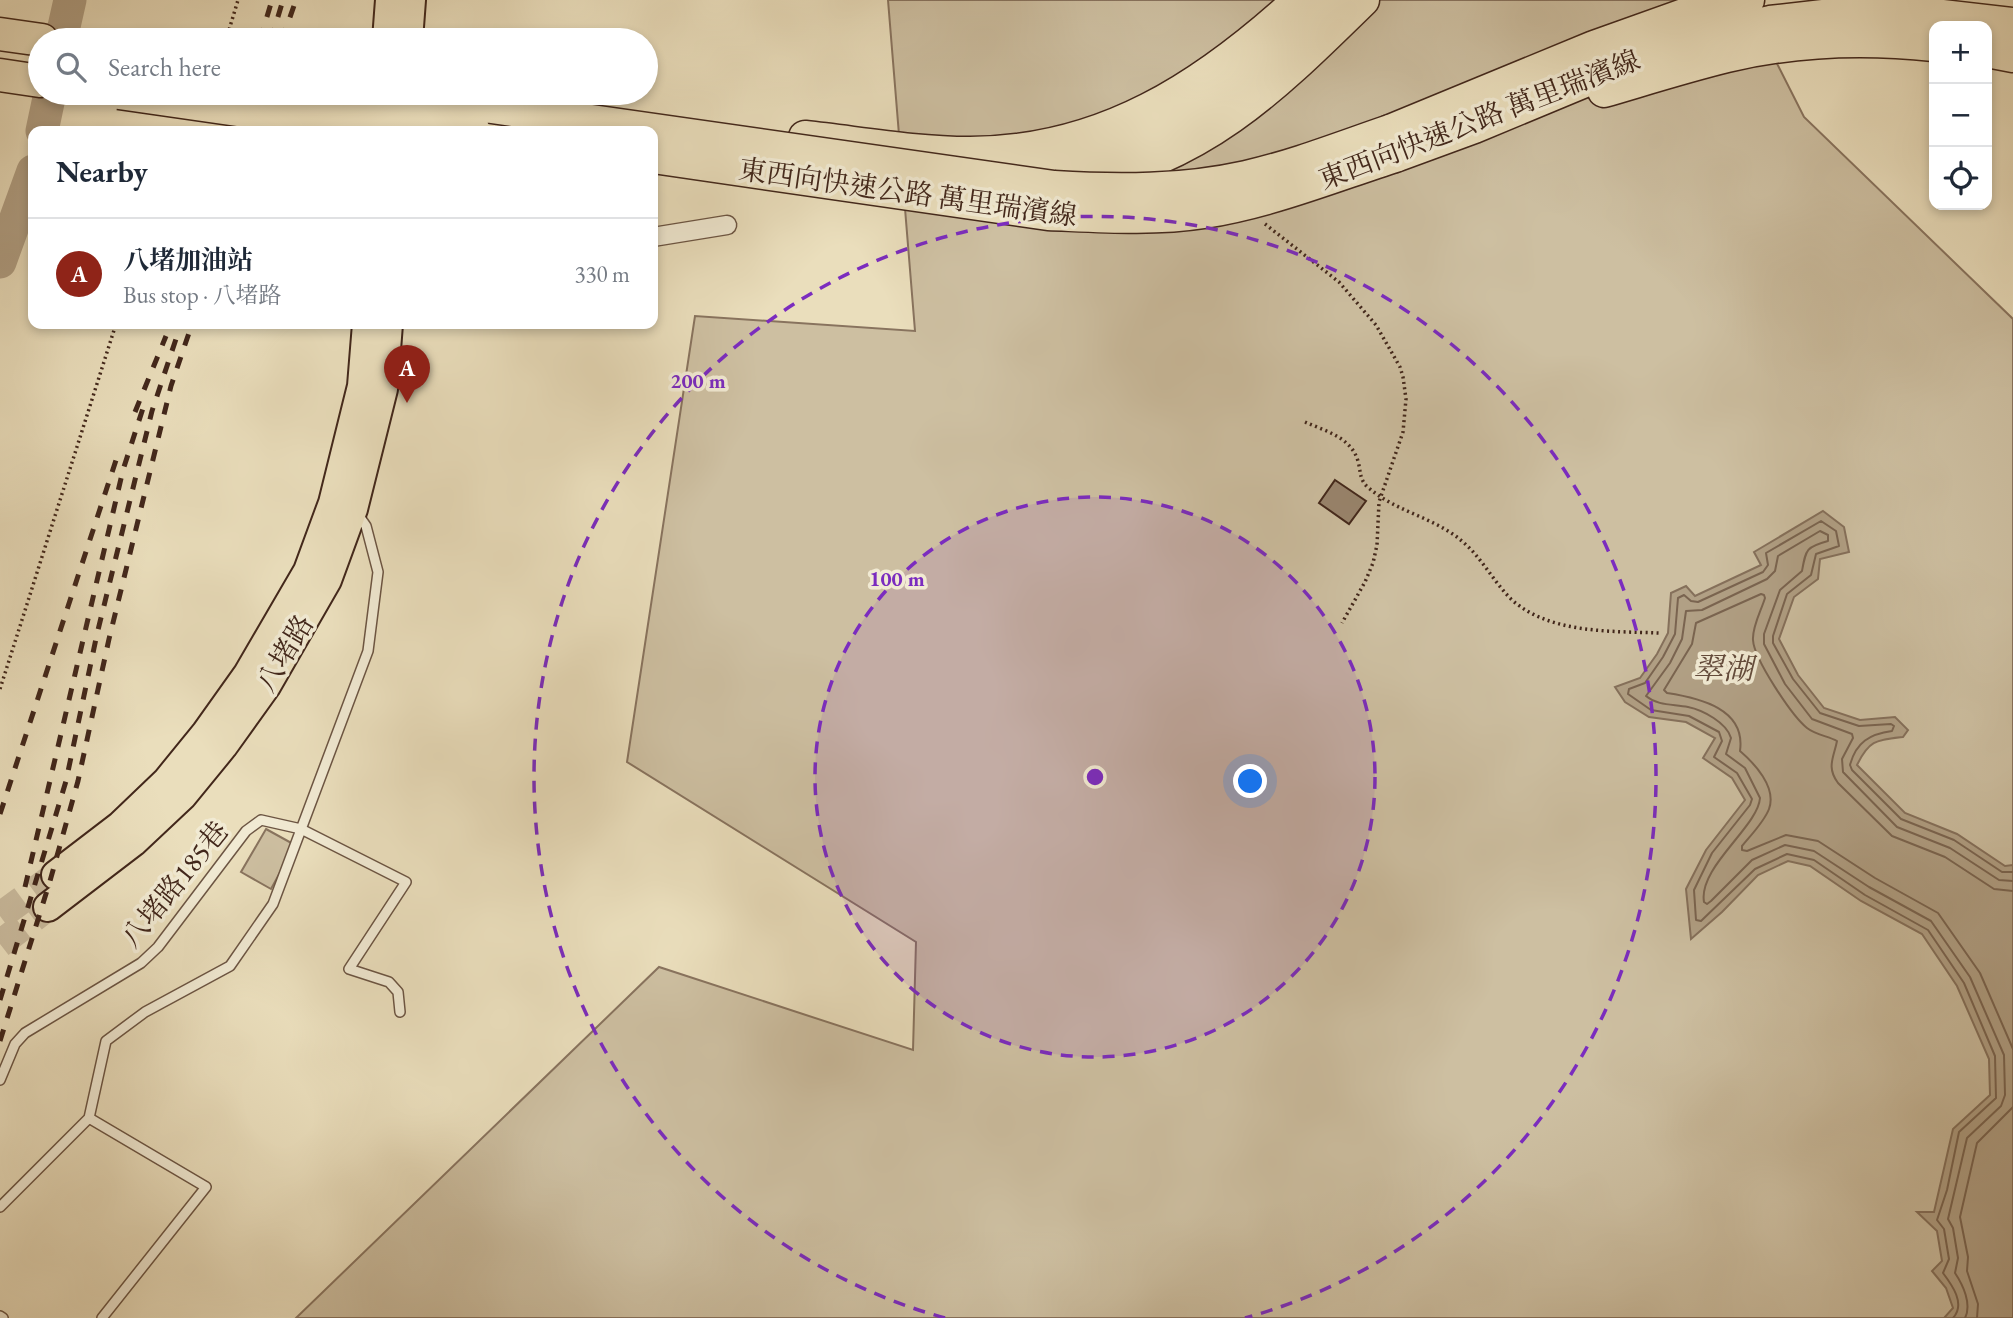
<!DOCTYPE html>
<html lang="en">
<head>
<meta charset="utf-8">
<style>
  body { margin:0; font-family:"EB Garamond","Noto Serif TC",serif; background:#f2f2f3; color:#1f2937 }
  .controls { position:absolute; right:21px; top:21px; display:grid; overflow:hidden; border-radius:14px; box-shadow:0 4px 10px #0003 }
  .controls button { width:63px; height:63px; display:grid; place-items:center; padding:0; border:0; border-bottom:2px solid #e0e1e3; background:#fff; color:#1f2937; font:35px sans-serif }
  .you { position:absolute; left:1251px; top:782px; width:24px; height:24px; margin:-18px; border:5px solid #fff; border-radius:50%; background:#1a73e8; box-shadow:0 0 0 10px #1a73e833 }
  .badge { display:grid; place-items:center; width:46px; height:46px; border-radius:50%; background:#8f2418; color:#fff; font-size:23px; font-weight:700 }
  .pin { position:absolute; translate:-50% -58px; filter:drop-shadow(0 2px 4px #0008) }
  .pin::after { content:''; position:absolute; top:37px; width:24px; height:21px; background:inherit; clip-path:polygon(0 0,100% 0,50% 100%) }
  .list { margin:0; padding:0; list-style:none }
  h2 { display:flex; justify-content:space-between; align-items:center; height:91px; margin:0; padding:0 28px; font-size:30px }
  h2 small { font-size:23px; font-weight:400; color:#747a83 }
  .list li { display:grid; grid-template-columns:46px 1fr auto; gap:21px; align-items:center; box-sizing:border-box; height:112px; padding:0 28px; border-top:2px solid #e0e1e3 }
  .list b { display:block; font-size:26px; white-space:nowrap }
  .list p { margin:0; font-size:23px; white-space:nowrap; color:#747a83 }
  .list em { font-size:23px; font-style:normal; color:#747a83 }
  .icon { flex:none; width:38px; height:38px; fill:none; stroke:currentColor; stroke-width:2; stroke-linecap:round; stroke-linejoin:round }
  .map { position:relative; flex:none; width:2013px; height:1318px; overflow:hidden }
  .search { position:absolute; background:#fff; box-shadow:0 4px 10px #0003; left:28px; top:28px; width:630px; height:77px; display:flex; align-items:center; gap:18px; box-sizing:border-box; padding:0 24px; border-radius:38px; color:#747a83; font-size:26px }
  .panel { position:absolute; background:#fff; box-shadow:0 4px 10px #0003; left:28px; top:126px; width:630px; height:203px; border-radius:14px }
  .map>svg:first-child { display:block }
  .green { fill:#cdbfa1; stroke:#88735e; stroke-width:2 }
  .water { fill:#b1a085; stroke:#85705b; stroke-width:2 }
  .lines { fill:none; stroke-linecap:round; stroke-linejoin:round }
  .shore { stroke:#7a6450; stroke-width:2 }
  .river { stroke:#b1a085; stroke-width:33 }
  .building { fill:#99866f; stroke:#42271b; stroke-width:2 }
  .primary-tunnel { stroke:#c8b99c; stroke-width:28; stroke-dasharray:28 14; stroke-linecap:butt }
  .lane-casing { stroke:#6c5543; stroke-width:12 }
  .street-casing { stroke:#6c5543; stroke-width:21 }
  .primary-casing { stroke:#42271b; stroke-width:32 }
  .highway-casing { stroke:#42271b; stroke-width:35 }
  .path { stroke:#42271b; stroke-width:3.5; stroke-dasharray:2 3.5; stroke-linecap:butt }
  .lane { stroke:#f1ead3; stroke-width:9 }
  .street { stroke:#f1ead3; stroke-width:18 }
  .primary { stroke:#eadebc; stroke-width:28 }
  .highway { stroke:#eadebc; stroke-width:32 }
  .rail { stroke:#42271b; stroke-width:5; stroke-dasharray:12 12; stroke-linecap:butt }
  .highway-bridge-casing { stroke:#42271b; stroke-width:35; stroke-linecap:butt }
  .highway-bridge { stroke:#eadebc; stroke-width:32 }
  .ring { fill:none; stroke:#7b2cbf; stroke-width:3.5; stroke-dasharray:12 9 }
  .labels { text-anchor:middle; stroke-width:7; stroke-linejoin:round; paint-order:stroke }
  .street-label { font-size:28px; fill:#42271b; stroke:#f1ead3 }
  .water-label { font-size:30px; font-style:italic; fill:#634b3b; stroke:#f1ead3 }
  .centre { fill:#7b2cbf; stroke:#f1ead3; stroke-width:3.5 }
  .ring-label { font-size:21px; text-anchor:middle; font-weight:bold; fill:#7b2cbf; stroke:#f1ead3; stroke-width:7; stroke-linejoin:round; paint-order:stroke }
</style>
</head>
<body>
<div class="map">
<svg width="2013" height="1318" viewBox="0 0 2013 1318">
  <rect width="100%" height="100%" fill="#eadebc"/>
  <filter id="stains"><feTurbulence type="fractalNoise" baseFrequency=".00286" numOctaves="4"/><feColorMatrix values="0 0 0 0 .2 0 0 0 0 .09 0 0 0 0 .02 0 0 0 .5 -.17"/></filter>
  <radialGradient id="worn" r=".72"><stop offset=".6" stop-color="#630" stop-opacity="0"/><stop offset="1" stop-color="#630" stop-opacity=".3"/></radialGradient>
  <path class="green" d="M888,0H1745L1804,117L2013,319V1318H296L659,967L913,1050L916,942L627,762L695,316L915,331Z
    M266,829L295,845L271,889L241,872Z"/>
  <path class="water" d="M1823,511L1844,527L1849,552L1820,559L1818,579L1794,597L1779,639L1798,675L1824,708L1860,720L1895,717L1908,730L1903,737C1876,740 1869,740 1857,765L1905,813L1957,834L2005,866L2013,865V1318H1944L1953,1308L1946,1288L1932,1271L1942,1261L1937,1231L1917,1212H1934L1953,1129L1990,1095L1989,1059L1957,986L1922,934L1861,901L1810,866L1788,861L1758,875L1722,912L1691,939L1686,889L1706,850L1745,800L1732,778L1703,758L1715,738L1686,722L1649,717L1625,702L1615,687L1640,678L1657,654L1668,633L1671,593L1686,586L1695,596L1761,565L1754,552Z"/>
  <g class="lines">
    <path class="shore" d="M2013,891L1994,889L1945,857L1892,836L1838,783C1826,767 1834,757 1837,741C1828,736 1816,735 1807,728C1792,716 1754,659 1753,640C1752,627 1761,611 1765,598L1764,595L1761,594L1696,623L1692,644L1664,690L1667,693C1700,698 1746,709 1740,751C1754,763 1777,787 1769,809C1764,822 1751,835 1742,846V850L1747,851L1786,835L1818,841L1875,878L1938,913L1980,973L2013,1049
      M1953,1318C1966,1304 1952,1285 1943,1273L1949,1259L1944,1229L1937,1220L1947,1190L1959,1132L1996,1098L1995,1056L1964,983L1928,930L1865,895L1814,860L1787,854L1755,869L1701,921L1696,920L1694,890L1712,853L1750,805L1752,799L1737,773L1714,757L1722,741L1719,732L1689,716L1651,710L1628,694L1629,689L1645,683L1663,657L1675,634L1678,598L1684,595L1691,601L1698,602L1763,572L1768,565L1766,553L1821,521L1836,531L1839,546L1816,554L1811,575L1787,594L1773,636V643L1793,679L1820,713L1859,726L1891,724L1894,726L1892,731C1870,734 1856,742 1850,765L1852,770L1901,819L1954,840L2002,872H2013
      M1965,1318C1972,1304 1963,1285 1955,1273L1958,1258L1953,1228L1948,1219L1967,1138L2001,1106L2005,1095L2004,1055L1970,977L1931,921L1869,887L1814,851L1785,845L1752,860L1711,901L1707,904L1704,902C1698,867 1758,827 1760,798L1745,768L1726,754L1731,738C1727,723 1703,710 1688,707C1673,704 1658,706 1646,696L1670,663L1682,639L1686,611L1702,610L1767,579L1775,571L1778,556L1820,531L1828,535V541C1806,547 1806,549 1802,571L1780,590L1764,634V644L1785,684L1812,719L1852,734L1853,738L1842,759L1843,772L1897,827L1950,848L1999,880L2013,881
      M1977,1318L1978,1304L1967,1271L1968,1257L1960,1217L1977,1143L2013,1107"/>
    <path class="river" d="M61,40L70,0
      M42,131L50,93
      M0,262L33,171"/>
  </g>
  <path class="building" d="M1335,480L1366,501L1349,524L1319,503Z"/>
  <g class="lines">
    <path class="primary-tunnel" d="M0,916L56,875
      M0,944L48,907"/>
    <defs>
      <path id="lane" d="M0,1080L15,1044L25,1033L141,963L158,947L246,831L261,820L301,829L406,882L349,969L389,982L398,992L400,1012
        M89,1118L206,1187L102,1318
        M0,1207L89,1118L106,1041L145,1012L230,966L273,904L368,651L378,572L366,526L357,513
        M0,1316L3,1318"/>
      <path id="street" d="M653,237L727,225"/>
      <path id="primary" d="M387,40L390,0
        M408,40L411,0
        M56,875L120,826L167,781L206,733L248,674L308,571L333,503L362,386L367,324
        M48,907L133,842L183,795L223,746L266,686L327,580L353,509L383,389L388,324"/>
      <path id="highway" d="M0,34L42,40
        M1987,51L2013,56
        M0,75L40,81
        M1604,91C1645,79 1686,66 1727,56C1794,40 1866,38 1934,45
        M1390,131L1594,47L1695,11L1748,0
        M805,137C860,143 915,153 970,153C1103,153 1204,87 1299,0
        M1395,156L1474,127L1676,43L1770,22L1840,14L1942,16L2013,24
        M1000,178C1043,170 1089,164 1129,147C1207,113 1268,57 1330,0
        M1077,184C1204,158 1274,87 1363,0"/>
    </defs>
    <use href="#lane" class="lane-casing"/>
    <use href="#street" class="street-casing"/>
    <use href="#primary" class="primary-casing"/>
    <use href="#highway" class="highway-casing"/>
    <path class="path" d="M226,40L238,0
      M1265,224L1339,282L1376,325L1400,367L1403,377L1406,399L1403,432L1379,502L1377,545L1373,563L1365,582L1342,623
      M1305,422C1325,431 1351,437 1358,461C1361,472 1359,481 1370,489C1397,512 1436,518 1463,542C1482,558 1493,581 1511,599C1549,634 1611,631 1659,633
      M0,689L116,324"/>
    <use href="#lane" class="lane"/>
    <use href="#street" class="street"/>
    <use href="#primary" class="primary"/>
    <use href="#highway" class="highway"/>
    <path class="rail" d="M260,40L272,0
      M271,40L283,0
      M282,40L296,0
      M231,131L244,93
      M244,131L256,93
      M135,412L166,336
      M0,814L119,451
      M25,887L123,470L144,405
      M0,1000L66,781L97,634L152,411L181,324
      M0,1041L50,881L78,781L109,639L171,386L192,324"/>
    <defs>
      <path id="highway-bridge" d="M119,93L386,131
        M283,93L418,112
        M394,93L1054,187C1118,191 1183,191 1246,177C1295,166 1343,147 1390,131
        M393,120L474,131
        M653,157L1048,214C1099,216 1153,220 1204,212C1269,202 1333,176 1395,156"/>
    </defs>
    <use href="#highway-bridge" class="highway-bridge-casing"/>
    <use href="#highway-bridge" class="highway-bridge"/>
  </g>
  <circle cx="1095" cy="777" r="280" fill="#7b2cbf" fill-opacity=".12"/>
  <g class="ring">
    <circle cx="1095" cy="777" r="280"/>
    <path d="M945 1318A561 561 0 1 1 1245 1318"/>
  </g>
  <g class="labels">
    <g class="street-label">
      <text transform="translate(1479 119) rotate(-21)" y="10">東西向快速公路 萬里瑞濱線</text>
      <text transform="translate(908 192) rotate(8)" y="10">東西向快速公路 萬里瑞濱線</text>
      <text transform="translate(284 653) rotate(-59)" y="10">八堵路</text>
      <text transform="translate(174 884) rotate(-51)" y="10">八堵路185巷</text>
    </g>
    <g class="water-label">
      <text x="1723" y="679">翠湖</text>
    </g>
  </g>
  <circle cx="1095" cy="777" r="10" class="centre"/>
  <g class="ring-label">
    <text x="698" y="388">200 m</text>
    <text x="897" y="586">100 m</text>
  </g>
  <rect width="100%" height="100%" filter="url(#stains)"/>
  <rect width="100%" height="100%" fill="url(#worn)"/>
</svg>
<div class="controls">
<button>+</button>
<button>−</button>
<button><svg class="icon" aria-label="locate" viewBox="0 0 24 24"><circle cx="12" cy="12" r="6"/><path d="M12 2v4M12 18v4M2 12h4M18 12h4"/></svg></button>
</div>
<div class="you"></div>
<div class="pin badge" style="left:407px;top:403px">A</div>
<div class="search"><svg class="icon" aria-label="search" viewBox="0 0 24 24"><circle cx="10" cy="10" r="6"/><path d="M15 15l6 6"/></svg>Search here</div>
<section class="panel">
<h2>Nearby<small></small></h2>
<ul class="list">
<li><span class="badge">A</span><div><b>八堵加油站</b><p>Bus stop · 八堵路</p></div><em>330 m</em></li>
</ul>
</section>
</div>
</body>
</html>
